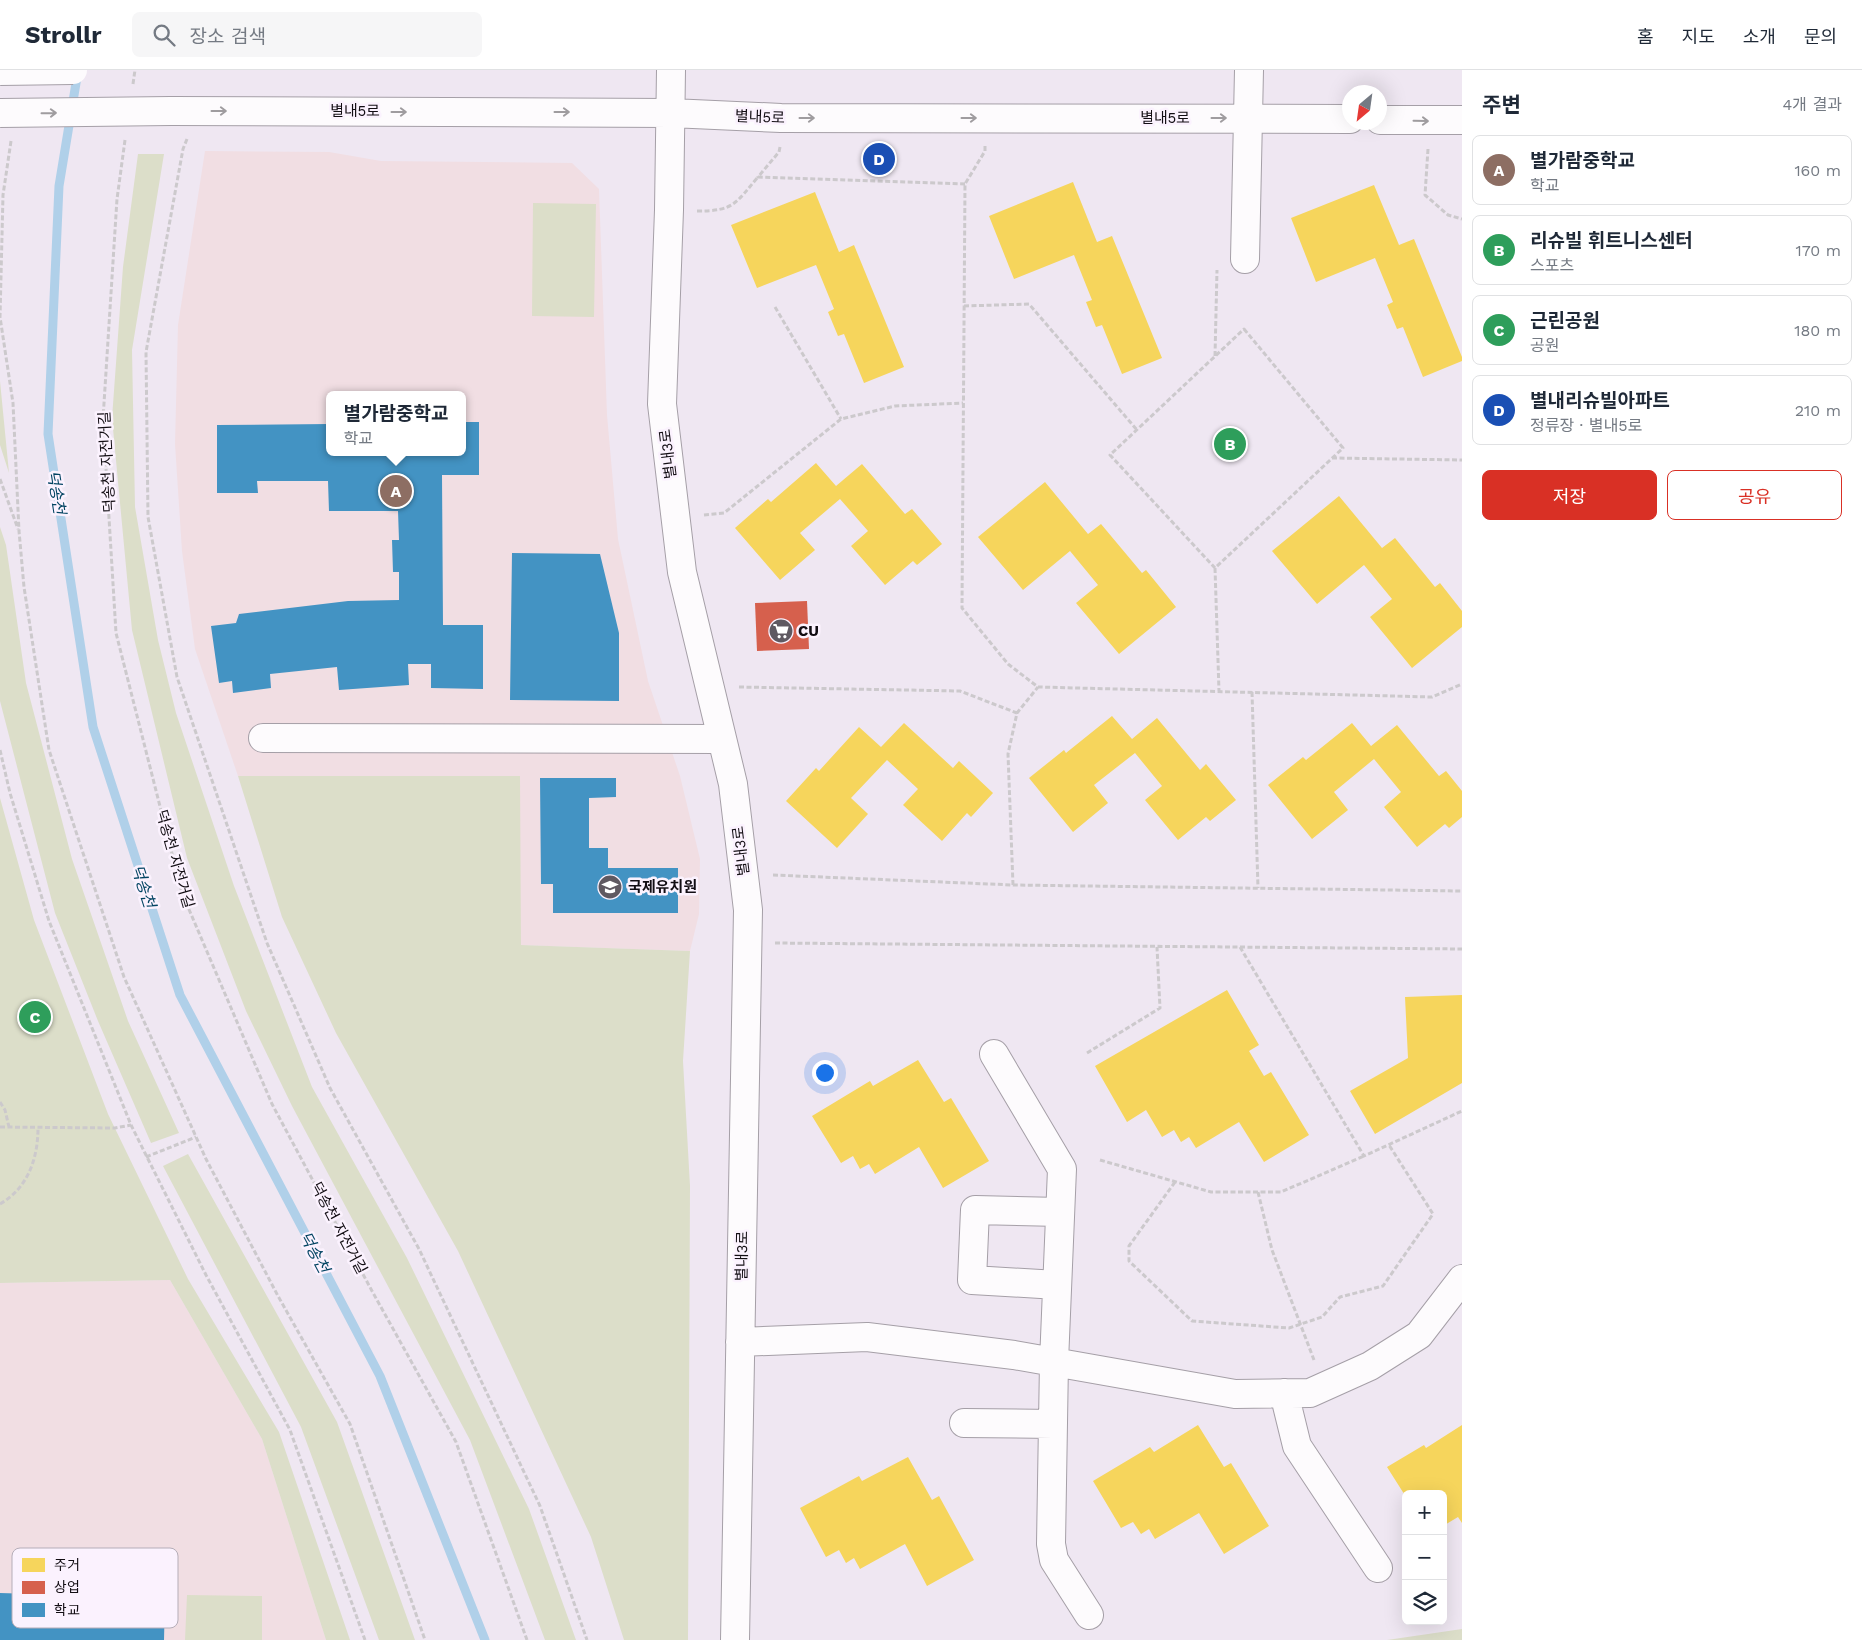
<!DOCTYPE html>
<html lang="ko">
<head>
<meta charset="utf-8">
<style>
  body { margin:0; font-family:"Work Sans","Noto Sans KR",sans-serif; background:#f6f6f7; color:#1f2937 }
  .controls { position:absolute; right:15px; bottom:15px; display:grid; overflow:hidden; border-radius:8px; box-shadow:0 5px 20px #0002 }
  .controls button { width:45px; height:45px; display:grid; place-items:center; padding:0; border:0; border-bottom:1px solid #e0e1e3; background:#fff; color:#1f2937; font:25px sans-serif }
  .compass { position:absolute; left:1342px; top:15px; width:45px; height:45px; border-radius:50%; background:#fff; box-shadow:0 5px 20px #0002; rotate:209deg }
  .you { position:absolute; left:824px; top:1002px; width:18px; height:18px; margin:-12px; border:4px solid #fff; border-radius:50%; background:#1a73e8; box-shadow:0 0 0 8px #1a73e833 }
  .badge { display:grid; place-items:center; width:32px; height:32px; border-radius:50%; background:#d93025; color:#fff; font-size:16px; font-weight:700 }
  .pin { position:absolute; translate:-50% -50%; border:2px solid #fff; box-shadow:0 1px 5px #0006 }
  .popup { position:absolute; left:326px; top:321px; width:140px; height:65px; box-sizing:border-box; display:grid; place-content:center; border-radius:8px; background:#fff; filter:drop-shadow(0 1px 4px #0005); font-size:16px; white-space:nowrap; color:#747a83 }
  .popup b { font-size:19px; color:#1f2937 }
  .popup::after { content:''; position:absolute; left:50%; top:100%; margin-left:-10px; border:10px solid transparent; border-top-color:#fff }
  .list { margin:0; padding:0; list-style:none }
  h2 { display:flex; justify-content:space-between; align-items:center; height:65px; margin:0; padding:0 20px; font-size:21px }
  h2 small { font-size:16px; font-weight:400; color:#747a83 }
  .list li { display:grid; grid-template-columns:32px 1fr auto; gap:15px; align-items:center; box-sizing:border-box; height:70px; margin:0 10px 10px; padding:0 10px; border:1px solid #e0e1e3; border-radius:8px }
  .list b { display:block; font-size:19px; white-space:nowrap }
  .list p { margin:0; font-size:16px; white-space:nowrap; color:#747a83 }
  .list em { font-size:16px; font-style:normal; color:#747a83 }
  .actions { display:flex; gap:10px; padding:15px 20px }
  .actions a { flex:1; padding:11px 0; border:1px solid #d93025; border-radius:8px; text-align:center; font-size:18px; color:#d93025 }
  .actions .main { background:#d93025; color:#fff }
  .icon { flex:none; width:28px; height:28px; fill:none; stroke:currentColor; stroke-width:2; stroke-linecap:round; stroke-linejoin:round }
  .map { position:relative; flex:none; width:1462px; height:1570px; overflow:hidden }
  header { display:flex; align-items:center; gap:30px; box-sizing:border-box; height:70px; padding:0 25px; background:#fff; border-bottom:1px solid #e0e1e3 }
  header strong { font-size:24px }
  nav { display:flex; gap:28px; margin-inline-start:auto; font-size:18px }
  .search { width:350px; height:45px; background:#f6f6f7; display:flex; align-items:center; gap:12px; box-sizing:border-box; padding:0 18px; border-radius:8px; color:#747a83; font-size:19px }
  main { display:flex }
  aside { flex:1; background:#fff }
  .map>svg:first-child { display:block }
  .education { fill:#f1dee3; fill-rule:evenodd }
  .green { fill:#dcdec9 }
  .homes { fill:#f6d55c }
  .shops { fill:#d6604d }
  .schools { fill:#4393c3 }
  .lines { fill:none; stroke-linecap:round; stroke-linejoin:round }
  .stream { stroke:#b0d0e9; stroke-width:9 }
  .minor-casing { stroke:#a59fa7; stroke-width:30 }
  .path { stroke:#ccc9cc; stroke-width:3; stroke-dasharray:5 2.5; stroke-linecap:butt }
  .minor { stroke:#fdfbfd; stroke-width:28 }
  .minor-bridge-casing { stroke:#a59fa7; stroke-width:30; stroke-linecap:butt }
  .minor-bridge { stroke:#fdfbfd; stroke-width:28 }
  .oneway { stroke:#9f9c9f }
  .labels { text-anchor:middle; stroke-width:5; stroke-linejoin:round; paint-order:stroke }
  .street-label { font-size:15px; fill:#120d13; stroke:#fbf2fe }
  .poi-label { font-size:15px; font-weight:bold; fill:#120d13; stroke:#fbf2fe; text-anchor:start }
  .water-label { font-size:16px; font-style:italic; fill:#024462; stroke:#fbf2fe }
  .key { fill:#fbf2fe; stroke:#b5adb8; stroke-width:1 }
  .key-label { font-size:14px; fill:#120d13 }
</style>
</head>
<body>
<header>
<strong>Strollr</strong>
<div class="search"><svg class="icon" aria-label="search" viewBox="0 0 24 24"><circle cx="10" cy="10" r="6"/><path d="M15 15l6 6"/></svg>장소 검색</div>
<nav><a>홈</a><a>지도</a><a>소개</a><a>문의</a></nav>
</header>
<main>
<div class="map">
<svg width="1462" height="1570" viewBox="0 0 1462 1570">
  <rect width="100%" height="100%" fill="#efe7f2"/>
  <path class="education" d="M205,81L329,82L381,91L572,93L599,119L607,345L618,469L648,611L680,706L700,789L699,844L690,881L520,875V706H238L195,579L182,481L175,374L178,255ZM330,325H462V382H330Z
    M170,1210L262,1369L326,1570H0V1213Z"/>
  <path class="green" d="M138,84H164L132,280L135,437L158,570L176,643L234,816L312,1017L407,1188L529,1439L576,1570H545L470,1370L292,1036L246,941L187,788L132,560L112,348L123,197Z
    M533,133L596,134L594,247L532,246Z
    M0,311L9,403L0,375Z
    M0,457L6,475L26,613L72,789L128,951L179,1063L151,1073L98,951L55,843L0,631Z
    M238,706H520L521,875L690,881L683,991L690,1116L688,1570H624L591,1467L458,1181L336,963L282,847Z
    M0,728L34,850L108,1044L188,1209L279,1362L350,1570H326L262,1369L170,1210L0,1213Z
    M188,1084L337,1352L415,1570H379L301,1357L163,1096Z
    M187,1525L262,1526V1570H185Z
    M1462,1559V1570H1387Z"/>
  <path class="homes" d="M1073,112L1097,172L1112,166L1162,288L1122,304L1102,255L1096,257L1086,232L1092,230L1074,185L1014,209L989,146Z
    M1374,115L1399,175L1414,169L1462,287V291L1423,307L1403,257L1397,259L1387,235L1393,232L1375,188L1316,212L1291,148Z
    M815,122L839,182L854,175L904,297L864,313L844,264L838,266L828,242L834,239L816,195L757,218L731,155Z
    M816,393L836,416L862,394L905,444L912,439L942,474L917,495L913,491L885,515L851,476L868,461L840,429L800,463L815,480L780,510L735,458L768,429L771,432Z
    M1045,412L1088,464L1101,454L1142,503L1146,500L1176,537L1119,584L1076,533L1098,515L1070,481L1023,520L978,467Z
    M1339,426L1382,478L1395,468L1435,517L1440,513L1462,541V557L1412,598L1370,547L1392,529L1364,495L1317,534L1272,481Z
    M1112,646L1132,669L1157,648L1200,700L1206,694L1236,730L1210,751L1206,747L1178,770L1145,730L1162,716L1135,683L1094,715L1108,733L1073,762L1029,708L1064,680L1066,683Z
    M904,653L953,698L959,691L993,723L971,747L967,743L942,771L903,735L918,719L887,690L851,728L868,744L837,778L786,731L816,698L819,701L859,657L881,677Z
    M1352,653L1371,676L1397,655L1439,706L1446,701L1462,721V747L1449,758L1445,754L1417,777L1384,737L1401,722L1374,689L1334,722L1348,740L1312,769L1268,715L1303,687L1306,690Z
    M1227,920L1259,975L1249,981L1264,1006L1271,1002L1309,1065L1264,1092L1239,1052L1196,1078L1189,1067L1181,1072L1174,1060L1162,1067L1146,1040L1127,1052L1095,996Z
    M1462,925V1013L1375,1064L1350,1021L1408,988L1405,927Z
    M918,990L944,1032L951,1028L989,1091L943,1118L919,1077L875,1104L869,1094L860,1099L853,1086L841,1093L812,1046L870,1011L873,1016Z
    M1198,1355L1224,1397L1231,1393L1269,1456L1224,1484L1199,1443L1155,1469L1149,1459L1141,1464L1133,1452L1121,1458L1093,1411L1150,1377L1154,1382Z
    M1462,1355V1453L1458,1447L1443,1456V1424H1406V1427L1387,1397L1424,1375L1426,1378Z
    M908,1387L932,1430L939,1426L974,1490L927,1516L905,1474L860,1499L854,1488L846,1493L839,1480L826,1487L800,1438L859,1406L862,1411Z"/>
  <path class="shops" d="M807,531L809,579L757,581L755,533Z"/>
  <path class="schools" d="M462,352H479V405H442L443,555H483V619L431,618V594H408L409,615L339,620L337,597L270,604L271,618L233,623L232,611L219,613L211,556L236,553L239,544L348,531L399,530V502H393L392,470H399L398,441H329L328,411H257L258,423H217V355L330,354V382H462Z
    M512,483L600,484L619,563V631L510,630Z
    M540,708H616V727L589,728V778H608V798H678V843H553V814H541Z
    M0,1523L165,1528L164,1570H0Z"/>
  <g class="lines">
    <path class="stream" d="M78,1L59,116L48,364L93,657L180,925L380,1306L485,1570"/>
    <defs>
      <path id="minor" d="M671,0L669,140L662,334L682,502L733,714L748,840L735,1570
        M171,41L671,43L781,48L1350,49
        M1380,50H1462
        M1245,189L1249,0
        M263,668L722,669
        M994,984L1062,1099L1054,1292L1051,1474L1054,1490L1089,1545
        M1057,1215L972,1210L975,1140L1060,1142
        M740,1272L867,1267L1014,1285L1235,1324L1310,1323L1370,1296L1419,1265L1462,1209
        M1284,1323L1297,1376L1378,1498
        M964,1353L1053,1354"/>
    </defs>
    <use href="#minor" class="minor-casing"/>
    <path class="path" d="M133,14L135,0
      M187,69L183,79L146,282L148,447L177,607L267,873L330,1018L419,1179L540,1436L587,1570
      M125,70L117,129L103,349L116,563L182,823L272,1034L372,1221L456,1372L527,1570
      M11,71L3,125L0,247L13,333L19,461L24,517L49,680L124,907L206,1089L278,1226L350,1354L425,1570
      M985,76V81L965,114L962,538L1008,594L1038,617L1432,627L1462,614
      M780,77L779,82L758,107L965,114
      M1428,79L1425,125L1448,145L1462,149
      M697,141C734,141 735,134 758,107
      M964,236L1029,234L1137,360
      M775,237L841,349
      M1244,259L1343,378L1215,498L1110,385Z
      M1215,286L1217,200
      M1332,388L1462,390
      M0,409L18,459
      M704,445L724,443L841,349L895,336L963,333
      M1215,498L1219,621
      M739,617L960,621L1017,643
      M1252,622L1258,818
      M0,680L10,723L49,851L131,1055L206,1205L290,1360L365,1570
      M773,805L1013,815L1462,821
      M1013,815L1008,684L1017,643L1038,617
      M775,873L1462,879
      M1240,877L1364,1086L1462,1041
      M1087,983L1160,938L1157,877
      M0,1032L5,1040L9,1057
      M0,1057L115,1058L131,1055
      M146,1087L196,1067
      M1100,1090L1211,1122H1281L1364,1086
      M1175,1112L1129,1176V1191L1192,1251L1289,1258L1322,1247L1340,1227L1383,1216L1433,1144L1389,1075
      M1258,1122L1272,1180L1314,1290
      M0,1134C28,1118 38,1088 38,1058"/>
    <use href="#minor" class="minor"/>
    <defs>
      <path id="minor-bridge" d="M0,1L73,0
        M0,43L171,41"/>
    </defs>
    <use href="#minor-bridge" class="minor-bridge-casing"/>
    <use href="#minor-bridge" class="minor-bridge"/>
  </g>
  <defs><path id="oneway-shaft" d="M-6 0H5M1.5-3L5.5 0L1.5 3" fill="none" stroke-width="1.6" stroke-linecap="round" stroke-linejoin="round" transform="scale(1.25)"/></defs>
  <g class="oneway">
    <use href="#oneway-shaft" transform="translate(219 41)"/>
    <use href="#oneway-shaft" transform="translate(399 42)"/>
    <use href="#oneway-shaft" transform="translate(562 42)"/>
    <use href="#oneway-shaft" transform="translate(49 43) rotate(-1)"/>
    <use href="#oneway-shaft" transform="translate(807 48)"/>
    <use href="#oneway-shaft" transform="translate(969 48)"/>
    <use href="#oneway-shaft" transform="translate(1219 48)"/>
    <use href="#oneway-shaft" transform="translate(1421 51) rotate(1)"/>
  </g>
  <defs>
    <symbol id="supermarket-disc" viewBox="-11 -11 22 22"><circle r="9.5" fill="#5f5961" stroke="#fbf2fe"/><path d="M-6-5.5h2.5l.6 2H6L4.5 2H-2.5L-4.4-4H-6ZM-1.5 3.2a1.3 1.3 0 1 0 .1 0ZM3 3.2a1.3 1.3 0 1 0 .1 0Z" fill="#fff"/></symbol>
    <symbol id="school-disc" viewBox="-11 -11 22 22"><circle r="9.5" fill="#5f5961" stroke="#fbf2fe"/><path d="M0-5L7-2L0 1L-7-2ZM-4 1L0 2.5L4 1V4Q0 6-4 4Z" fill="#fff"/></symbol>
  </defs>
  <g fill-rule="evenodd">
    <use href="#supermarket-disc" x="767" y="547" width="28" height="28"/>
    <use href="#school-disc" x="596" y="803" width="28" height="28"/>
  </g>
  <g class="labels">
    <g class="street-label">
      <text x="355" y="46">별내5로</text>
      <text transform="translate(760 47) rotate(2)" y="5">별내5로</text>
      <text x="1165" y="53">별내5로</text>
      <text transform="translate(668 384) rotate(-97)" y="5">별내3로</text>
      <text transform="translate(107 392) rotate(-93)" y="5">덕송천 자전거길</text>
      <text transform="translate(741 781) rotate(-97)" y="5">별내3로</text>
      <text transform="translate(175 789) rotate(74)" y="5">덕송천 자전거길</text>
      <text transform="translate(339 1158) rotate(62)" y="5">덕송천 자전거길</text>
      <text transform="translate(742 1186) rotate(-89)" y="5">별내3로</text>
    </g>
    <g class="poi-label">
      <text x="798" y="566">CU</text>
      <text x="628" y="822">국제유치원</text>
    </g>
    <g class="water-label">
      <text transform="translate(57 422) rotate(81)" y="6">덕송천</text>
      <text transform="translate(144 816) rotate(72)" y="6">덕송천</text>
      <text transform="translate(315 1182) rotate(62)" y="6">덕송천</text>
    </g>
  </g>
  <rect x="12" y="1478" width="166" height="80" rx="8" class="key"/>
  <rect x="22" y="1488" width="23" height="14" fill="#f6d55c"/>
  <rect x="22" y="1511" width="23" height="13" fill="#d6604d"/>
  <rect x="22" y="1533" width="23" height="14" fill="#4393c3"/>
  <g class="key-label">
    <text x="54" y="1500">주거</text>
    <text x="54" y="1522">상업</text>
    <text x="54" y="1545">학교</text>
  </g>
</svg>
<div class="controls">
<button>+</button>
<button>−</button>
<button><svg class="icon" aria-label="layers" viewBox="0 0 24 24"><path d="M12 4l9 5-9 5-9-5zM3 14l9 5 9-5"/></svg></button>
</div>
<svg class="compass" viewBox="-18 -18 36 36"><path d="M0-13l5 13h-10z" fill="#e53935"/><path d="M0 13l5-13h-10z" fill="#747a83"/></svg>
<div class="you"></div>
<div class="pin badge" style="left:396px;top:421px;background:#8d6e63">A</div>
<div class="popup"><b>별가람중학교</b>학교</div>
<div class="pin badge" style="left:1230px;top:374px;background:#2e9e5b">B</div>
<div class="pin badge" style="left:35px;top:947px;background:#2e9e5b">C</div>
<div class="pin badge" style="left:879px;top:89px;background:#1a4fb4">D</div>
</div>
<aside>
<h2>주변<small>4개 결과</small></h2>
<ul class="list">
<li><span class="badge" style="background:#8d6e63">A</span><div><b>별가람중학교</b><p>학교</p></div><em>160 m</em></li>
<li><span class="badge" style="background:#2e9e5b">B</span><div><b>리슈빌 휘트니스센터</b><p>스포츠</p></div><em>170 m</em></li>
<li><span class="badge" style="background:#2e9e5b">C</span><div><b>근린공원</b><p>공원</p></div><em>180 m</em></li>
<li><span class="badge" style="background:#1a4fb4">D</span><div><b>별내리슈빌아파트</b><p>정류장 · 별내5로</p></div><em>210 m</em></li>
</ul>
<div class="actions"><a class="main">저장</a><a>공유</a></div>
</aside>
</main>
</body>
</html>
